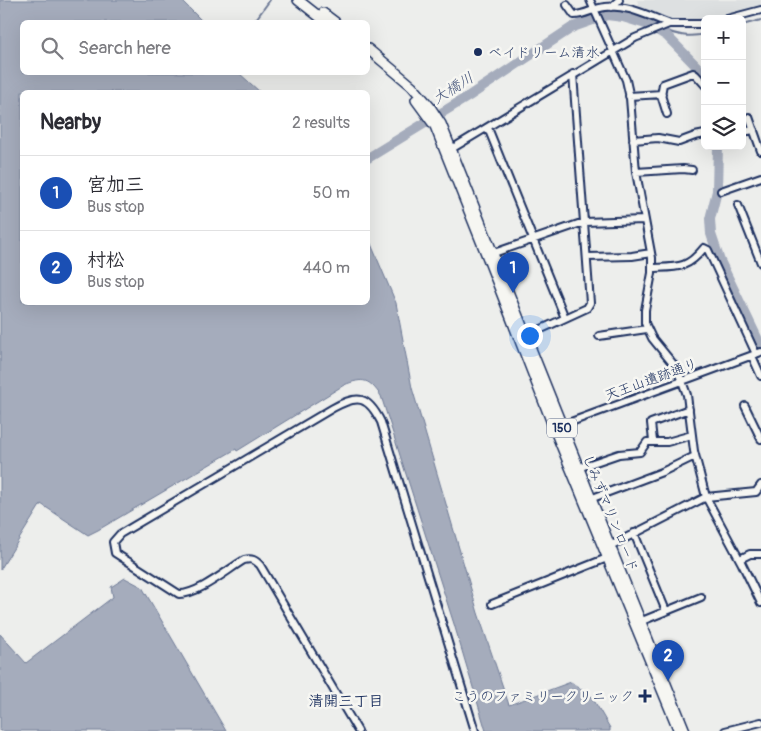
<!DOCTYPE html>
<html lang="en">
<head>
<meta charset="utf-8">
<style>
  body { margin:0; font-family:Pangolin,"Klee One",sans-serif; background:#f7f7f7; color:#2b2b33 }
  .controls { position:absolute; right:15px; top:15px; display:grid; overflow:hidden; border-radius:8px; box-shadow:0 5px 20px #0002 }
  .controls button { width:45px; height:45px; display:grid; place-items:center; padding:0; border:0; border-bottom:1px solid #e1e1e2; background:#fff; color:#2b2b33; font:25px sans-serif }
  .you { position:absolute; left:529px; top:335px; width:18px; height:18px; margin:-12px; border:4px solid #fff; border-radius:50%; background:#1a73e8; box-shadow:0 0 0 8px #1a73e833 }
  .badge { display:grid; place-items:center; width:32px; height:32px; border-radius:50%; background:#1b2f5e; color:#fff; font-size:16px; font-weight:700 }
  .pin { position:absolute; translate:-50% -41px; filter:drop-shadow(0 1px 2px #0008) }
  .pin::after { content:''; position:absolute; top:26px; width:18px; height:15px; background:inherit; clip-path:polygon(0 0,100% 0,50% 100%) }
  .list { margin:0; padding:0; list-style:none }
  h2 { display:flex; justify-content:space-between; align-items:center; height:65px; margin:0; padding:0 20px; font-size:21px }
  h2 small { font-size:16px; font-weight:400; color:#7c7c81 }
  .list li { display:grid; grid-template-columns:32px 1fr auto; gap:15px; align-items:center; box-sizing:border-box; height:75px; padding:0 20px; border-top:1px solid #e1e1e2 }
  .list b { display:block; font-size:19px; white-space:nowrap }
  .list p { margin:0; font-size:16px; white-space:nowrap; color:#7c7c81 }
  .list em { font-size:16px; font-style:normal; color:#7c7c81 }
  .icon { flex:none; width:28px; height:28px; fill:none; stroke:currentColor; stroke-width:2; stroke-linecap:round; stroke-linejoin:round }
  .map { position:relative; flex:none; width:761px; height:731px; overflow:hidden }
  .search { position:absolute; background:#fff; box-shadow:0 5px 20px #0002; left:20px; top:20px; width:350px; height:55px; display:flex; align-items:center; gap:12px; box-sizing:border-box; padding:0 18px; border-radius:8px; color:#7c7c81; font-size:19px }
  .panel { position:absolute; background:#fff; box-shadow:0 5px 20px #0002; left:20px; top:90px; width:350px; height:215px; border-radius:8px }
  .map>svg:first-child { display:block }
  .built { fill:#dde0e1 }
  .water { fill:#a5acbc; stroke:#6e7a96 }
  .lines { fill:none; stroke-linecap:round; stroke-linejoin:round }
  .stream { stroke:#6e7a96; stroke-width:2 }
  .river { stroke:#a5acbc; stroke-width:10 }
  .minor-casing { stroke:#1b2f5e; stroke-width:10 }
  .highway-casing { stroke:#1b2f5e; stroke-width:12 }
  .minor { stroke:#f6f6f2; stroke-width:6 }
  .highway { stroke:#f6f6f2; stroke-width:9 }
  .poi-dot { fill:#1b2f5e; stroke:#f6f6f2; stroke-width:2 }
  .labels { text-anchor:middle; stroke-width:5; stroke-linejoin:round; paint-order:stroke }
  .shield { fill:#f6f6f2; stroke:#5d6b8a; stroke-width:1 }
  .shield-label { font-size:12px; font-weight:bold; fill:#1b2f5e }
  .poi-label { font-size:14px; fill:#1b2f5e; stroke:#f6f6f2; text-anchor:start }
  .street-label { font-size:14px; fill:#1b2f5e; stroke:#f6f6f2 }
  .water-label { font-size:15px; font-style:italic; fill:#44547a; stroke:#f6f6f2 }
  .neighbourhood-label { font-size:15px; font-weight:bold; fill:#1b2f5e; stroke:#f6f6f2 }
</style>
</head>
<body>
<div class="map">
<svg width="761" height="731" viewBox="0 0 761 731">
  <rect width="100%" height="100%" fill="#edeeec"/>
  <filter id="ink" filterUnits="userSpaceOnUse"><feTurbulence type="fractalNoise" baseFrequency=".02" numOctaves="2"/><feDisplacementMap in="SourceGraphic" scale="10" xChannelSelector="R" yChannelSelector="G"/><feConvolveMatrix kernelMatrix="1 2 1 2 8 2 1 2 1" color-interpolation-filters="sRGB"/></filter>
  <g filter="url(#ink)">
    <path class="built" d="M637,0H761V7L715,19H705V21L683,22L669,20L641,10Z"/>
    <path class="water" d="M0,0H181L203,22H22V72L239,73L260,92H22V302H368V237L396,303L412,388L478,613L509,705L571,682L592,697L610,728V731H486L454,624L381,396C369,379 364,377 344,385L237,451L236,449L98,530L88,535L41,504L0,570Z
      M125,578L142,587L226,731H0V634L26,663L113,597L111,587Z"/>
    <g class="lines">
      <path class="stream" d="M254,22L270,0
        M649,25L657,27
        M742,25L761,20
        M661,29C677,35 688,38 705,34"/>
      <path class="river" d="M718,146L717,191L710,219L711,234L720,261L761,346
        M368,158L469,96L573,27L607,15L623,17L649,25L667,36L705,75"/>
      <defs>
        <path id="minor" d="M590,0L626,80L630,98L636,172L652,258V273L645,310V323L652,338L674,365L682,381L687,395L694,451L706,497L742,564L761,603
          M567,5L574,15C585,15 594,8 605,7C626,4 649,16 668,23
          M611,7L619,0
          M727,19L761,10
          M629,96L662,94
          M667,114L661,95L663,84L693,73L696,75L705,85
          M749,117L761,151
          M488,128L565,318
          M742,132L754,130
          M633,140L658,138L679,142L695,136L705,134
          M448,151L635,38L669,24H705
          M636,172L683,169L692,170
          M721,191L761,177
          M738,205L761,263
          M491,254L584,222L644,220
          M587,257L632,256L651,253
          M652,268C678,267 687,269 704,248L708,250L756,354
          M599,336L647,329
          M522,338L587,308L590,303L573,74
          M752,356L761,376
          M745,406L761,439
          M560,426L761,352
          M653,441L651,423L689,409
          M578,468L619,454L640,452L647,442H667L692,435
          M590,499L662,472L695,456
          M634,533L666,611
          M610,546L706,497L756,492L761,485
          M740,559L750,554H761
          M492,604L607,558
          M637,623L701,597
          M358,731L260,565C255,560 252,558 244,560C227,570 199,594 179,594L115,553L113,542L120,534L333,408C358,394 368,396 381,422L475,731
          M725,731L761,722"/>
        <path id="highway" d="M298,0L326,22
          M323,13L335,22
          M368,49L412,86L430,107L441,124L610,546L685,731
          M416,100L435,126L487,256L554,428L679,731"/>
      </defs>
      <use href="#minor" class="minor-casing"/>
      <use href="#highway" class="highway-casing"/>
      <use href="#minor" class="minor"/>
      <use href="#highway" class="highway"/>
    </g>
  </g>
  <g class="poi-dot">
    <circle cx="478" cy="52" r="5"/>
    <path d="M642.5 688.5h5v5h5v5h-5v5h-5v-5h-5v-5h5z"/>
  </g>
  <g class="labels">
    <rect class="shield" x="547" y="418.5" width="30" height="19" rx="4"/>
    <g class="shield-label">
      <text x="562" y="432">150</text>
    </g>
    <g class="poi-label">
      <text x="488" y="57">ベイドリーム清水</text>
      <text x="634" y="701" text-anchor="end">こうのファミリークリニック</text>
    </g>
    <g class="street-label">
      <text transform="translate(651 379) rotate(-20)" y="5">天王山遺跡通り</text>
      <text transform="translate(611 513) rotate(68)" y="5">しみずマリンロード</text>
    </g>
    <g class="water-label">
      <text transform="translate(453 88) rotate(-32)" y="5">大橋川</text>
    </g>
    <g class="neighbourhood-label">
      <text x="346" y="706">清開三丁目</text>
    </g>
  </g>
</svg>
<div class="controls">
<button>+</button>
<button>−</button>
<button><svg class="icon" aria-label="layers" viewBox="0 0 24 24"><path d="M12 4l9 5-9 5-9-5zM3 14l9 5 9-5"/></svg></button>
</div>
<div class="you"></div>
<div class="pin badge" style="left:513px;top:293px;background:#1a4fb4">1</div>
<div class="pin badge" style="left:668px;top:681px;background:#1a4fb4">2</div>
<div class="search"><svg class="icon" aria-label="search" viewBox="0 0 24 24"><circle cx="10" cy="10" r="6"/><path d="M15 15l6 6"/></svg>Search here</div>
<section class="panel">
<h2>Nearby<small>2 results</small></h2>
<ul class="list">
<li><span class="badge" style="background:#1a4fb4">1</span><div><b>宮加三</b><p>Bus stop</p></div><em>50 m</em></li>
<li><span class="badge" style="background:#1a4fb4">2</span><div><b>村松</b><p>Bus stop</p></div><em>440 m</em></li>
</ul>
</section>
</div>
</body>
</html>
